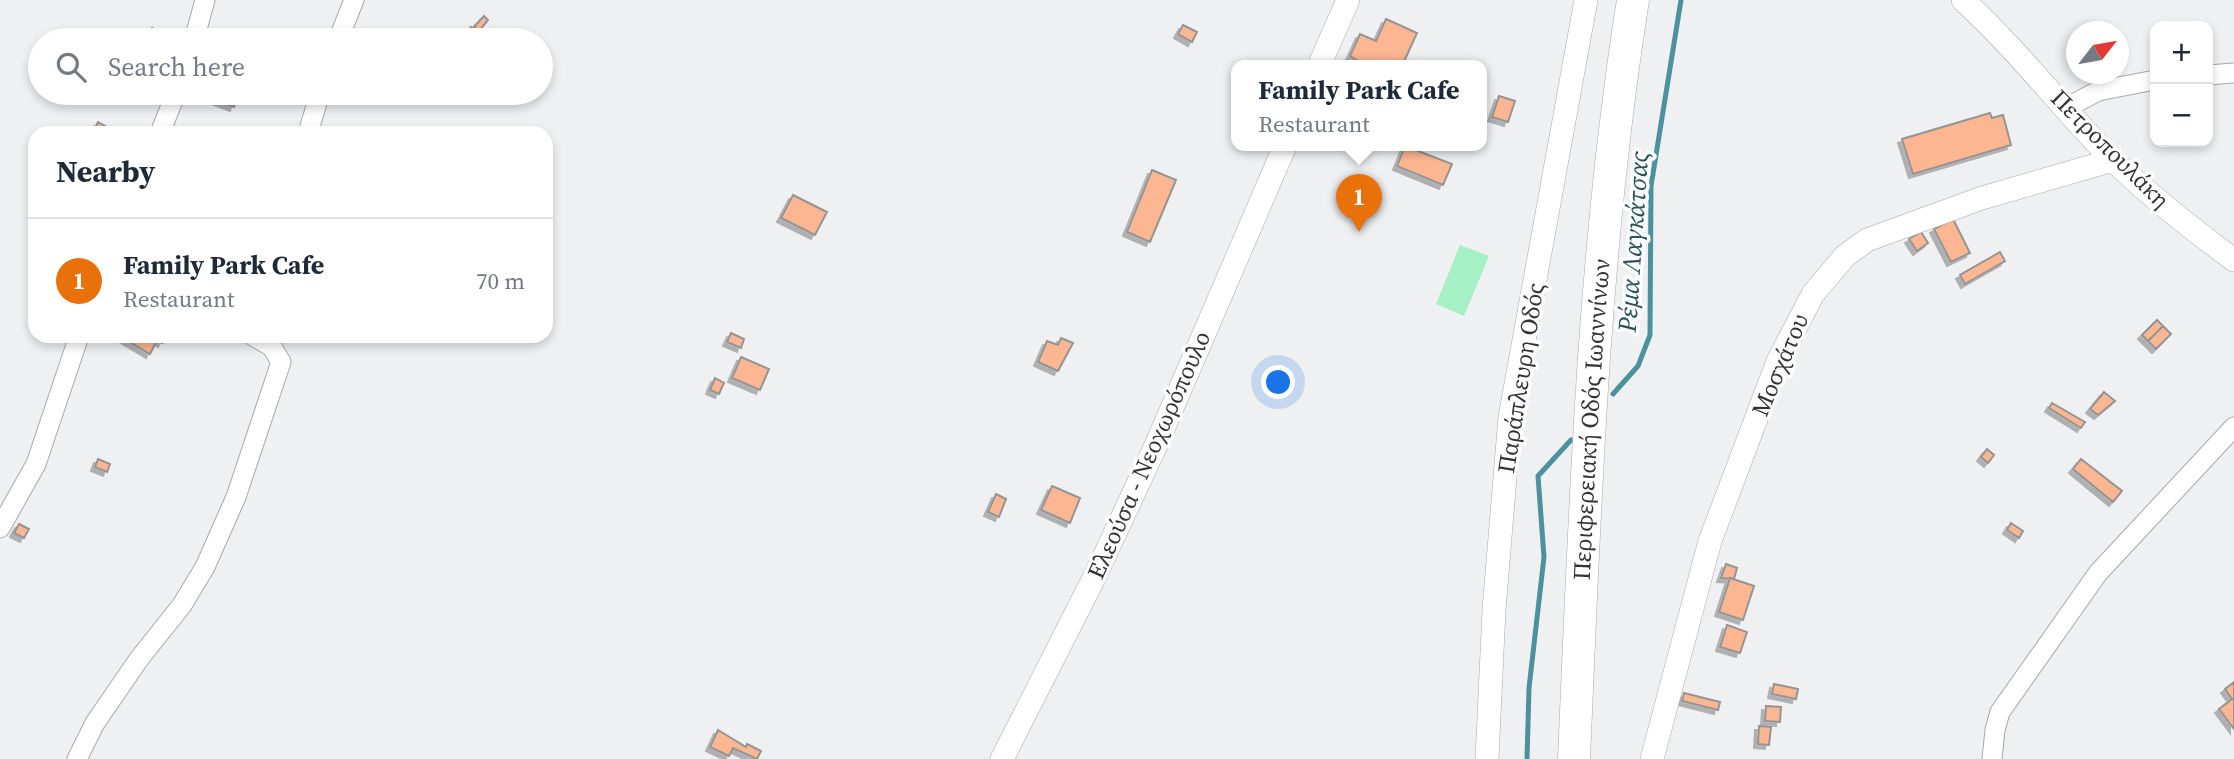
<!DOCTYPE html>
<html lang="en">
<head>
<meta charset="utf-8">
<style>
  body { margin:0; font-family:"Source Serif 4",serif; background:#f6f6f7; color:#1f2937 }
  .controls { position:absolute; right:21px; top:21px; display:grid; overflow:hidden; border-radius:14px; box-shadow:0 4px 10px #0003 }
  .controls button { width:63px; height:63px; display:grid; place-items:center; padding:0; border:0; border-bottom:2px solid #e0e1e3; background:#fff; color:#1f2937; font:35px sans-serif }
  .compass { position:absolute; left:2066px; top:21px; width:63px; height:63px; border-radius:50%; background:#fff; box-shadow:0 4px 10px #0003; rotate:59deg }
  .you { position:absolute; left:1279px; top:383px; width:24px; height:24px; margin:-18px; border:5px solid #fff; border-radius:50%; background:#1a73e8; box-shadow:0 0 0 10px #1a73e833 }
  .badge { display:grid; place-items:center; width:46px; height:46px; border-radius:50%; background:#111827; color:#fff; font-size:23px; font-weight:700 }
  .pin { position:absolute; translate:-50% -58px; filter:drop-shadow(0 2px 4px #0008) }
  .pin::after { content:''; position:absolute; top:37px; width:24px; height:21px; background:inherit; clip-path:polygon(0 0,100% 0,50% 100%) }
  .popup { position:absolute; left:1231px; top:60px; width:256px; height:91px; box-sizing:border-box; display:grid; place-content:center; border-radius:14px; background:#fff; filter:drop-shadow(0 2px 5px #0005); font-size:23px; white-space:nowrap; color:#747a83 }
  .popup b { font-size:26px; color:#1f2937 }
  .popup::after { content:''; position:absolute; left:50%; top:100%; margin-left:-14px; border:14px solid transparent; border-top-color:#fff }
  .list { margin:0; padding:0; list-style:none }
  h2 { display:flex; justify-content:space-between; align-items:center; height:91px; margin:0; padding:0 28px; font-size:30px }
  h2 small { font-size:23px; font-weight:400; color:#747a83 }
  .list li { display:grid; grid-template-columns:46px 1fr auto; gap:21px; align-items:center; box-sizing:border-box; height:126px; padding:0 28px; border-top:2px solid #e0e1e3 }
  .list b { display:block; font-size:26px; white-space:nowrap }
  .list p { margin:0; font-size:23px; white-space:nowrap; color:#747a83 }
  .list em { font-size:23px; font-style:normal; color:#747a83 }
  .icon { flex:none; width:38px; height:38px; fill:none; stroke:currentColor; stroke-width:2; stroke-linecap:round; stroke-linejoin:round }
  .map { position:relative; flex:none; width:2234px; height:759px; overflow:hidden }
  .search { position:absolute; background:#fff; box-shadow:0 4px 10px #0003; left:28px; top:28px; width:525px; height:77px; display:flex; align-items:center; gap:18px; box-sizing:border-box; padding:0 24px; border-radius:38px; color:#747a83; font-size:26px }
  .panel { position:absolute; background:#fff; box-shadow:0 4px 10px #0003; left:28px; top:126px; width:525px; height:217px; border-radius:21px }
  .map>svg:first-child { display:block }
  .green { fill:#a6f0c6 }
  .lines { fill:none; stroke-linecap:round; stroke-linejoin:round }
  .stream { stroke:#4c929e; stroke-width:5 }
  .building { fill:#fcb692; stroke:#969493; stroke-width:2; filter:url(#shadow) }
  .minor-casing { stroke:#a8a8ab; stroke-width:21 }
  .tertiary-casing { stroke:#a8a8ab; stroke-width:24 }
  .trunk-casing { stroke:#a8a8ab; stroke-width:33 }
  .minor { stroke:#fff; stroke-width:19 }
  .tertiary { stroke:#fff; stroke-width:23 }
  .trunk { stroke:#fff; stroke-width:32 }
  .labels { text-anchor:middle; stroke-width:7; stroke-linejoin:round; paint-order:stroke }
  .street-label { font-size:24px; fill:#333334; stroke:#fdfdff }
  .water-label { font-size:26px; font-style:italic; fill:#26535a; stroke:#fdfdff }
</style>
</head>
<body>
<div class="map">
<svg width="2234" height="759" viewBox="0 0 2234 759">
  <defs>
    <filter id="shadow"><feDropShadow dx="-4" dy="4" stdDeviation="0" flood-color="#0004"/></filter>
  </defs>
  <rect width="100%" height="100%" fill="#eff0f2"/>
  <path class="green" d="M1460,245L1489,256L1464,316L1436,304Z"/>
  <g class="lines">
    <path class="stream" d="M1613,394L1638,366L1650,335L1651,186L1681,0
      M1527,759L1529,688L1544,557L1538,476L1571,440"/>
  </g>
  <path class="building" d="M484,16L488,20L479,31L474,27Z
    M1386,19L1417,33L1402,66H1367L1350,56L1360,34L1376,41Z
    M1183,25L1197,32L1192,42L1178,34Z
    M471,27L480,35L474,40H465L462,38Z
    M152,28L166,35L164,40H138L142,32L148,35Z
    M209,93H238L234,107L207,97Z
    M1499,96L1515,101L1508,122L1492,117Z
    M1990,113L1992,118L2003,115L2011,145L1913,174L1902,139Z
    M98,122L105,126L102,133H93Z
    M1405,146L1452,164L1443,185L1397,166Z
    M1152,170L1176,180L1150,242L1127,232Z
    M793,195L827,212L815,235L781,218Z
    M1953,219L1970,253L1951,262L1934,229Z
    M1921,232L1928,243L1917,251L1909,239Z
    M2000,252L2005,261L1965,284L1960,275Z
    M2157,320L2163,326L2148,341L2142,335Z
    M2163,326L2171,334L2156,349L2148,341Z
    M731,333L744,339L741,348L727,342Z
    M120,336H165L162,343L157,340L150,354Z
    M1061,338L1073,343L1058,371L1038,362L1047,341L1058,345Z
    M741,357L769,369L760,390L732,378Z
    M715,378L724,383L719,394L710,390Z
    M2104,392L2115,401L2098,415L2090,409Z
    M2052,403L2085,422L2081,428L2049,408Z
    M1987,449L1994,455L1988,463L1981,457Z
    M98,459L110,464L107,472L95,467Z
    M2081,459L2122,491L2113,502L2073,469Z
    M1052,486L1080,498L1070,523L1041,510Z
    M996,494L1006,499L999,517L988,512Z
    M2011,523L2023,531L2019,538L2007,530Z
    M19,524L29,529L24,538L14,533Z
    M1726,564L1737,568L1734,579L1721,578Z
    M1730,578L1754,586L1743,620L1719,612Z
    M1727,625L1747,632L1740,653L1720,647Z
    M2234,682V729L2219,709L2232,699L2225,689Z
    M1774,684L1798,689L1796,699L1772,694Z
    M1684,693L1720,702L1718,710L1682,701Z
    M1766,706L1781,707L1780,722L1765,721Z
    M1759,726L1771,727L1769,745L1758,744Z
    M718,730L746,747L747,744L761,751L757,759L733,748L729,756L710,747Z"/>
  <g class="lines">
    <defs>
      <path id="minor" d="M194,40L205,0
        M338,40L354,0
        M2208,75L2234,73
        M2066,108L2098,91L2155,80
        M160,133L176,93
        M308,133L320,93
        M0,528L36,464L79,336
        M77,759L95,723L139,659L182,605L205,567L236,497L281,362L272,347L253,336
        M1992,759L1995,730L2000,712L2098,573L2234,427"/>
      <path id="tertiary" d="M1963,0C2018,50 2062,109 2114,161C2151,197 2192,229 2234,260
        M1319,66L1348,0
        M1002,759L1095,576L1157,443L1285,146
        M1487,759L1494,610L1510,417L1586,0
        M1652,759L1710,541L1778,361L1813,294L1845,256L1867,240L1982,198L2113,160"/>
      <g id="trunk">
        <path id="s1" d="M1574,759C1585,505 1593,251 1633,0"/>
      </g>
    </defs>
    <use href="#minor" class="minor-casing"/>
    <use href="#tertiary" class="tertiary-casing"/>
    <use href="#trunk" class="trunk-casing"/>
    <use href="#minor" class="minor"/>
    <use href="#tertiary" class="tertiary"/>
    <use href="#trunk" class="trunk"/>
  </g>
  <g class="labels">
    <g class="street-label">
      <text transform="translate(2110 149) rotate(45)" y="8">Πετροπουλάκη</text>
      <text transform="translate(1780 365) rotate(-67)" y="8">Μοσχάτου</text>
      <text transform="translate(1521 378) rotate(-81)" y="8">Παράπλευρη Οδός</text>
      <text dy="8" stroke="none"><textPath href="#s1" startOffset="340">Περιφερειακή Οδός Ιωαννίνων</textPath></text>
      <text transform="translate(1149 455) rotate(-66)" y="8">Ελεούσα - Νεοχωρόπουλο</text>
    </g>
    <g class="water-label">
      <text transform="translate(1633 242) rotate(-86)" y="9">Ρέμα Λαγκάτσας</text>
    </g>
  </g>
</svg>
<div class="controls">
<button>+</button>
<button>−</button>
</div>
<svg class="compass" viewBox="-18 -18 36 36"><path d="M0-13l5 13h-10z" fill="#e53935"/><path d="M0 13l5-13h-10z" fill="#747a83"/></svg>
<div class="you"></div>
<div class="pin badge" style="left:1359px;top:232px;background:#e8710a">1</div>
<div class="popup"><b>Family Park Cafe</b>Restaurant</div>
<div class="search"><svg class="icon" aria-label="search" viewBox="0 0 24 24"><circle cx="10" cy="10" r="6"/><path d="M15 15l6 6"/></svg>Search here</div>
<section class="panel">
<h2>Nearby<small></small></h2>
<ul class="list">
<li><span class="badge" style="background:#e8710a">1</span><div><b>Family Park Cafe</b><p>Restaurant</p></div><em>70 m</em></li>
</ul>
</section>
</div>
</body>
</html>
